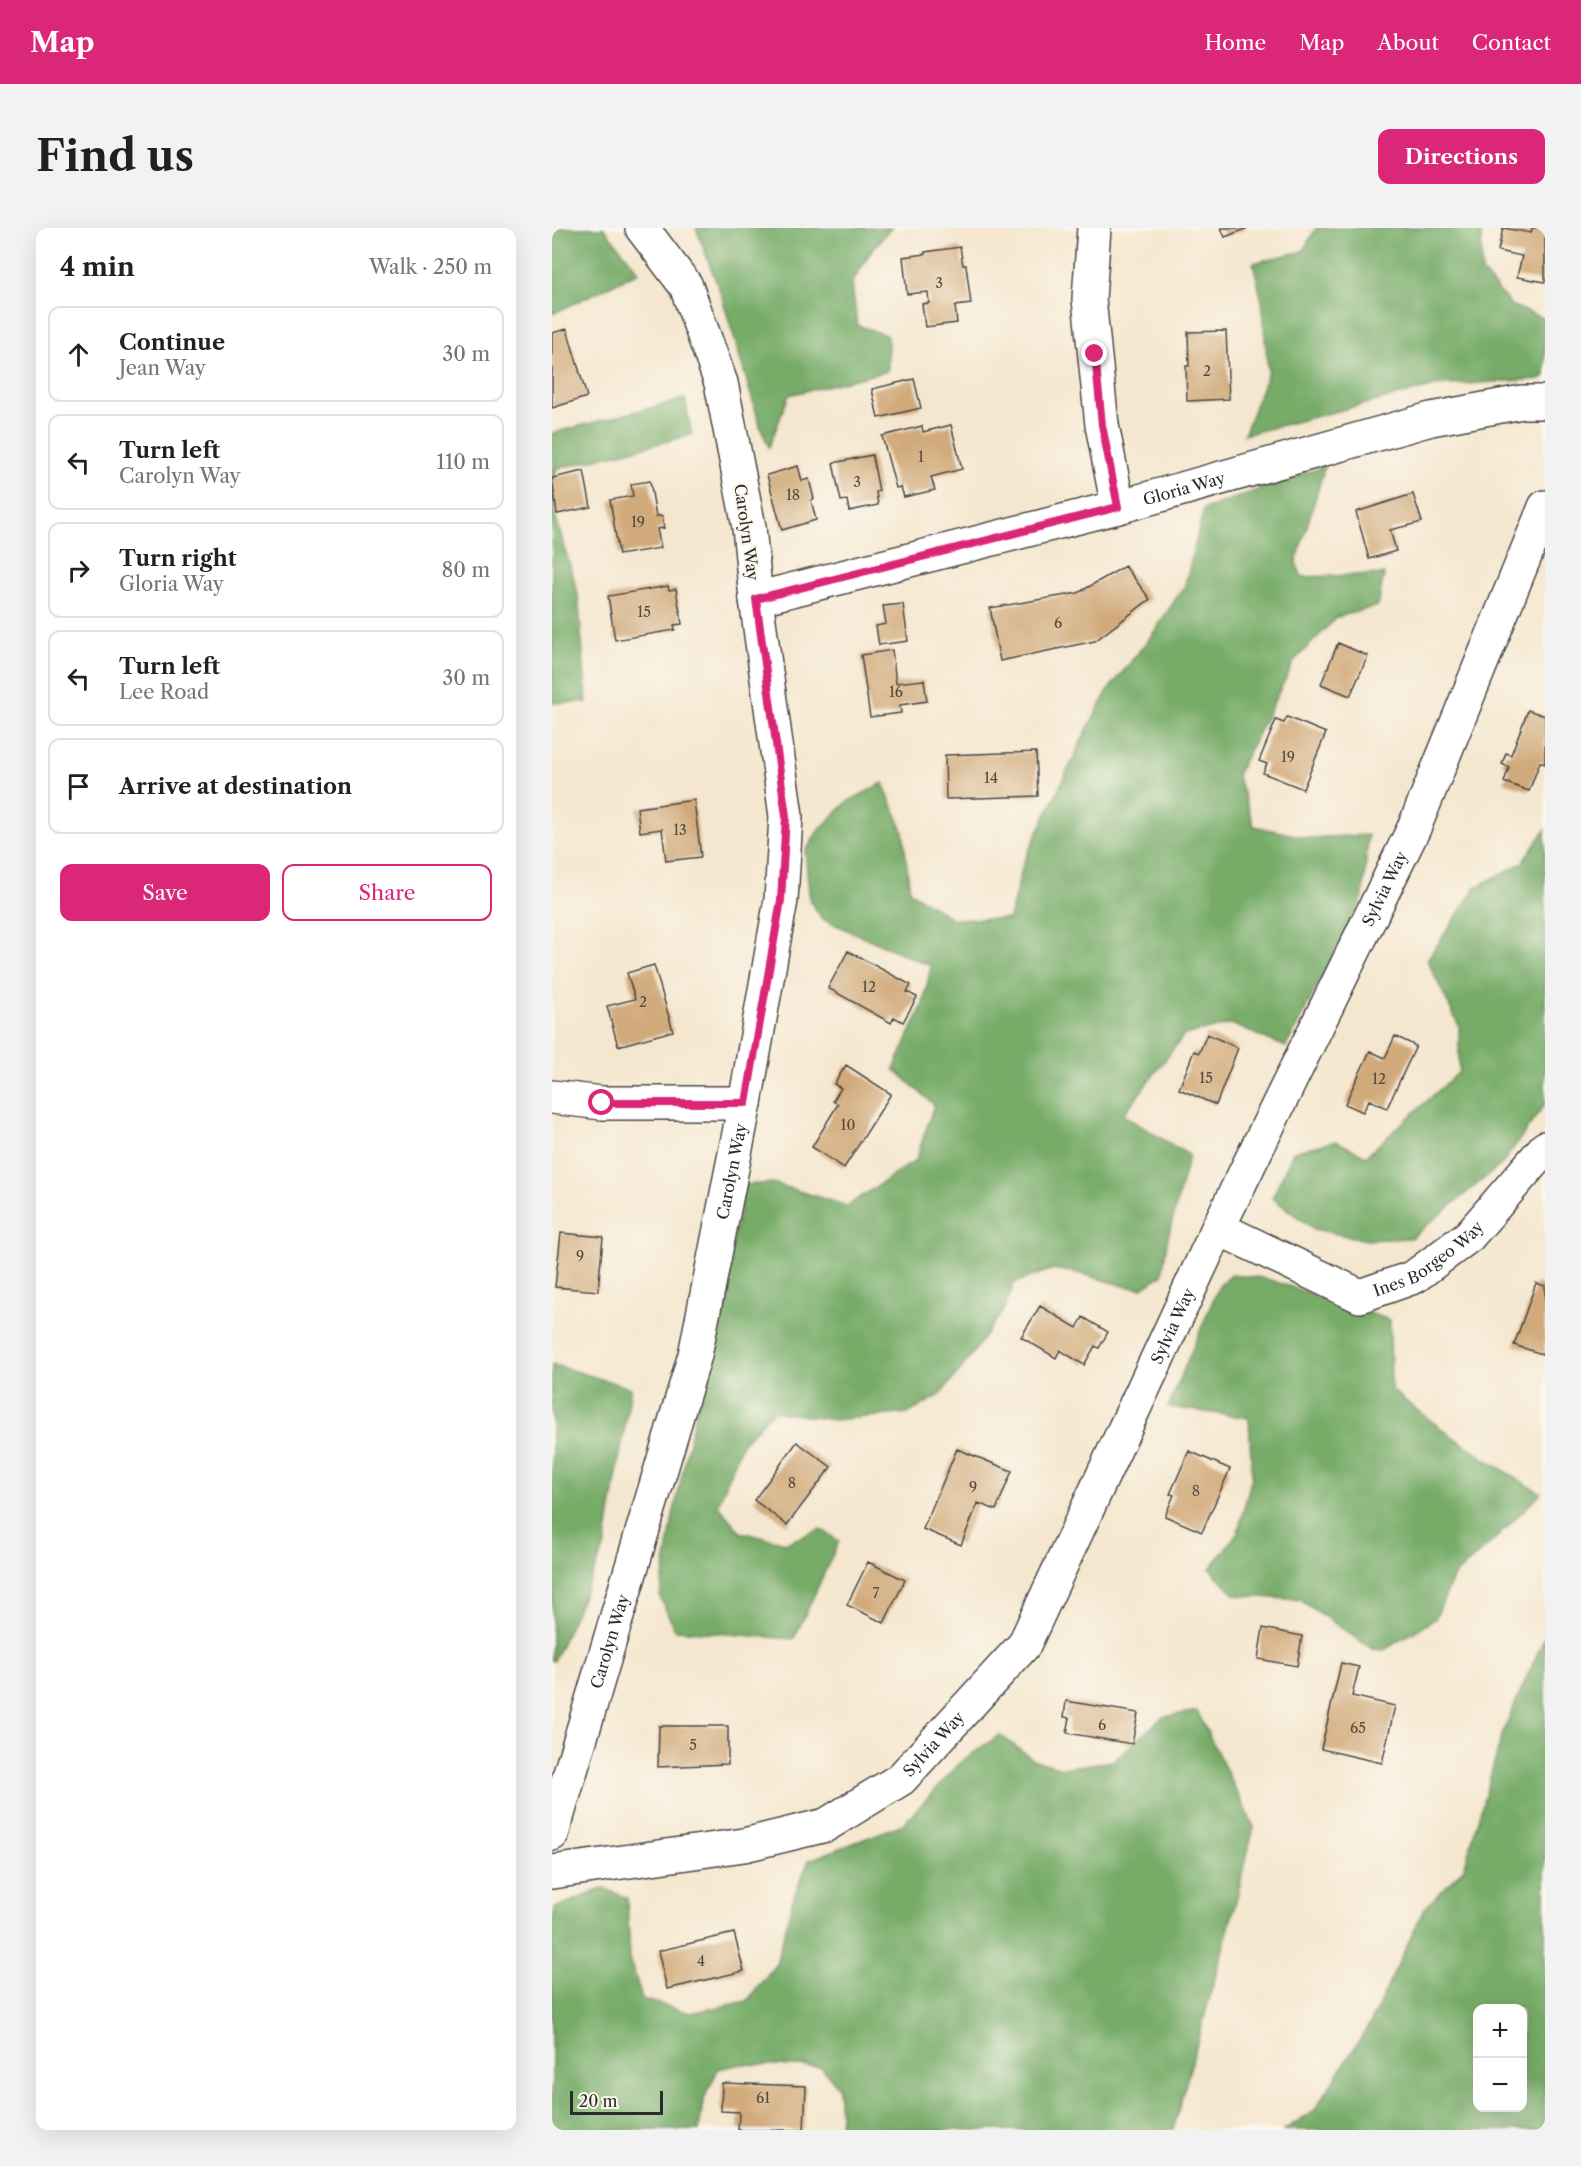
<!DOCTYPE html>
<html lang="en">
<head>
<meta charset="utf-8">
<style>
  body { margin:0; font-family:"Libre Caslon Text",serif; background:#f2f2f2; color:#202124 }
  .controls { position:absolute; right:18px; bottom:18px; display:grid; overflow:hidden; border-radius:12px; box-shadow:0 6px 24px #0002 }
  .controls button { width:54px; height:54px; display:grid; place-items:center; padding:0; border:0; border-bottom:2px solid #e0e0e0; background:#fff; color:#202124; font:30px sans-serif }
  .scale { position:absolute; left:18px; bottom:15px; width:93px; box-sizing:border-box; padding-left:6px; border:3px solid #2b2b2b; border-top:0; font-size:16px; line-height:21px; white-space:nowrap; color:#2b2b2b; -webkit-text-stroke:4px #fbf7ec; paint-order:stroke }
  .stop { position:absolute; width:18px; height:18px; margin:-14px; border:4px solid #db2777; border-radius:50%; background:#fff }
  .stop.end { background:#db2777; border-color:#fff; box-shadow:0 2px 6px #0008 }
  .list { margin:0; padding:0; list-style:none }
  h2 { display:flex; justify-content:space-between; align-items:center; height:78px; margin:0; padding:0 24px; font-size:26px }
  h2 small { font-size:20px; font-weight:400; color:#757577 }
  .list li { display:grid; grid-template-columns:39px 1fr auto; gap:18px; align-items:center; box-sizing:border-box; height:96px; margin:0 12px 12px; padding:0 12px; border:2px solid #e0e0e0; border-radius:12px }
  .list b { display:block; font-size:22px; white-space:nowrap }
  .list p { margin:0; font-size:20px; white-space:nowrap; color:#757577 }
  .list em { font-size:20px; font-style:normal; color:#757577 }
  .actions { display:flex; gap:12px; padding:18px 24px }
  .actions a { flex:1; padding:14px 0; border:2px solid #db2777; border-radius:12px; text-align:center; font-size:21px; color:#db2777 }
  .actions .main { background:#db2777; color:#fff }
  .icon { flex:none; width:33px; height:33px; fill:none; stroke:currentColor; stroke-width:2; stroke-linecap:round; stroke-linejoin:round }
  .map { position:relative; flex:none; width:993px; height:1902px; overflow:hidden; border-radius:12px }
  header { display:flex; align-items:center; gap:36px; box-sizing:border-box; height:84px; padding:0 30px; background:#db2777; color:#fff }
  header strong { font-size:28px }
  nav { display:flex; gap:33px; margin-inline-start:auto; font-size:21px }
  .intro { display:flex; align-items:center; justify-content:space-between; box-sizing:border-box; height:144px; padding:0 36px }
  h1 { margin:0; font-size:42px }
  .button { padding:15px 27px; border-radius:12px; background:#db2777; color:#fff; font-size:21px; font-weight:700 }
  main { display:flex; gap:36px; padding:0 36px }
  aside { flex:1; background:#fff; border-radius:12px; box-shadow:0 6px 24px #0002 }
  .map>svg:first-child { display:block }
  .forest { fill:#76ab68; stroke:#506b4a; stroke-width:1.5; fill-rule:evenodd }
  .building { fill:#d1aa7b }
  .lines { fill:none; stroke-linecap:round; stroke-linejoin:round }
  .street-casing { stroke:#494744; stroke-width:36 }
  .street { stroke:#fff; stroke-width:33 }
  .route { stroke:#db2777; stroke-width:8 }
  .labels { text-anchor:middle; stroke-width:4.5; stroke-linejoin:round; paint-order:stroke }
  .number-label { font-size:14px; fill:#544b3f }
  .street-label { font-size:16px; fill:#2b2b2b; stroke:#fbf7ec }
</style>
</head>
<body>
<header>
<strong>Map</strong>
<nav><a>Home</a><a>Map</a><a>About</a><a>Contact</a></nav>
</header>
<div class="intro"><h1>Find us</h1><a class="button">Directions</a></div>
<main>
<aside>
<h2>4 min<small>Walk · 250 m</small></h2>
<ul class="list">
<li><svg class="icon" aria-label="ahead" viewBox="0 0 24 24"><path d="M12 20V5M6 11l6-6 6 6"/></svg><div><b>Continue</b><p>Jean Way</p></div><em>30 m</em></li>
<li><svg class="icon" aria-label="left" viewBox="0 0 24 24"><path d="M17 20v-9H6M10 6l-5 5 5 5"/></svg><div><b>Turn left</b><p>Carolyn Way</p></div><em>110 m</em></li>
<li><svg class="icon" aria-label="right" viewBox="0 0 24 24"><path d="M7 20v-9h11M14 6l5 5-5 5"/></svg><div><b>Turn right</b><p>Gloria Way</p></div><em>80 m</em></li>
<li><svg class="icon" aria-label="left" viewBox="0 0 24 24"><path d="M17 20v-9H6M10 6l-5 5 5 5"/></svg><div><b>Turn left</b><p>Lee Road</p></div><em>30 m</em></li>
<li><svg class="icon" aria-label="arrive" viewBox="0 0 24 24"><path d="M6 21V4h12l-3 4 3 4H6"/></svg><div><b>Arrive at destination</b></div></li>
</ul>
<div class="actions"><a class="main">Save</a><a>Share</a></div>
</aside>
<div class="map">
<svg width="993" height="1902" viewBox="0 0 993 1902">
  <rect width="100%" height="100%" fill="#fbf7ec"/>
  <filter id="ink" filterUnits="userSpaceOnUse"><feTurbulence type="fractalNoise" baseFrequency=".0167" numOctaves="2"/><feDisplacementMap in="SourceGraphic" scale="12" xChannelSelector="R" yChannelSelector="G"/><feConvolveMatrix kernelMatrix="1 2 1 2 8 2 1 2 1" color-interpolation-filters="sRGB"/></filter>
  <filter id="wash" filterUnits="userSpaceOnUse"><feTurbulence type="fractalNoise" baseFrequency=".008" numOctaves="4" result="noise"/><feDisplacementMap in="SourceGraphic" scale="24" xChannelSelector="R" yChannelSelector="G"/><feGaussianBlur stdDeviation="1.35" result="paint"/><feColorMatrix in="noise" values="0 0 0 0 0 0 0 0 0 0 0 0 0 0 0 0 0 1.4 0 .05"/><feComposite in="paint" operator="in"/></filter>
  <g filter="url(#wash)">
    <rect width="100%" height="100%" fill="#f5e7cf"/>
    <path class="forest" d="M0,0H52L87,44L0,86Z
      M144,0H339L319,23L300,55L305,97L336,108V143L237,167L217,219L209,201L170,69Z
      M764,0H929L930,44L959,77L993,91V148L988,151L883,158L692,207L716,144L710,73L701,35L751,23Z
      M133,171L140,207L4,241L2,283L26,366L35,474L0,475V205Z
      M773,238L744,335L750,349L832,346L826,378L785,389L743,432L685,547L702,598L755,610L816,607L811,669L734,819L679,796L632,807L571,887L637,927L616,1009L610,1047L590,1060L576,1059L526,1045L501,1041L462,1055L453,1080L410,1140L387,1168L357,1185L281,1192L221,1183L190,1216L166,1277L188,1304L234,1315L269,1301L287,1313L242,1411L123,1402L108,1369L121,1288L193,957L221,955L295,978L364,932L382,877L342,841L371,776L379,738L270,691L258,673L253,624L266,603L295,574L331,555L351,603L358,664L401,691H457L472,633L534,504L555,464L600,407L633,357L652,281Z
      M993,602V876L950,936L859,1010L814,1012L762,1001L720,970L741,924L784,913L814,928L907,844V798L875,732L924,659L970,635Z
      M679,1047L712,1050L838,1092L839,1161C886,1201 936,1234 989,1265L944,1310L902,1348L883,1391L832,1422L820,1421L748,1372L683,1367L658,1341L686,1304L700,1249L697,1190L616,1179L667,1058Z
      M0,1136L79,1160L53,1318L2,1433H0Z
      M993,1408V1902H732L762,1883L818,1796L872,1681L912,1640L952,1501ZM926,1780H970V1880H926Z
      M645,1483L702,1599L682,1681L621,1902H289L286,1859L269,1839L190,1836L166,1841L151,1874L147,1902H0V1696L3,1680L52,1660L75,1670L78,1730L90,1771L139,1785L195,1773L224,1736L242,1668L257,1632L351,1596L411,1532L448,1507L482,1532L510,1540L561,1533L611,1489Z"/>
    <g id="blocks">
      <path class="building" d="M669,0H696L673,9Z
        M951,0L979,5L980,0H993V54L965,49L970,28L946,23Z
        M408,19L411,37H414L419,76L403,78L405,95L373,99L370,76L377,75L376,64L355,66L351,29L373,26V24Z
        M15,101L35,169L0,180V105Z
        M674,103L677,171L635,173L634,138H637L636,104Z
        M362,151L369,180L326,190L320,161Z
        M399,197L410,241L379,249L383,262L352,269L349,259L344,260L330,208L370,198L371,204Z
        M320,227L327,263L324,264L326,277L297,283L295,272L289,273L281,235Z
        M246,238L250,253L257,251L262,271L259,272L264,292L230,302L215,247Z
        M32,243L39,279L5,286L0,250Z
        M98,253L104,288H110L112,300L105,301L109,320L67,327L58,272L81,268L79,256Z
        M861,266L870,294L838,302L844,323L817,331L804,284Z
        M573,338L598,371L543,413L448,433L438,380L526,365Z
        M116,358L117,362L124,361L130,396L122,397L123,402L63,412L56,368Z
        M351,376L356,413L327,417L324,398L334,396L331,378Z
        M786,415L816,428L798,468L769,456Z
        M340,422L344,455L372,452L375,473L348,477L349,485L318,489L309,427Z
        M976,482L993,488V536L988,534L977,563L952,554L957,539L950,536L954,525L959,527Z
        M735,489L774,505L751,561L711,545L715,536L707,533L724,492L732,495Z
        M484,524L486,568L394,571L393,527Z
        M142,572L149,629L114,633L110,601L88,604L85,580Z
        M296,723L359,757L355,764L365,769L351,794L342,789L339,795L276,760Z
        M102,737L121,803L66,818L55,778L83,771L75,745Z
        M655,806L686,820L664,877L627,861L642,823L647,825Z
        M843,808L864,818L835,880L817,872L811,884L793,876L818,823L833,830Z
        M294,837L339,866L292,940L260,919L286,876L281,873L289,860L282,856Z
        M9,1005L51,1009L46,1063L3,1059Z
        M984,1055L993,1058V1127L962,1117Z
        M488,1078L525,1100L531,1089L556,1104L547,1120L543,1118L532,1137L508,1122L504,1130L469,1109Z
        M245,1214L279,1239L235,1297L202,1272Z
        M405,1221L460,1243L444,1282L426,1275L409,1317L371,1301Z
        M637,1223L678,1241L650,1304L613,1288L622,1267L618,1266Z
        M316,1334L353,1352L332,1395L295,1377Z
        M711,1400L750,1408L745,1438L706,1431Z
        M789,1435L807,1439L800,1468L843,1478L830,1535L769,1521Z
        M514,1473L586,1485L580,1516L515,1505L518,1490L512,1489Z
        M107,1498H176V1536L106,1539Z
        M182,1705L192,1743L115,1761L106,1723Z
        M170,1855L254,1858L252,1902H186L187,1884L169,1883Z"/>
    </g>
  </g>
  <g filter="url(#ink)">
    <use href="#blocks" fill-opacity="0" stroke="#494744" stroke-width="1.5"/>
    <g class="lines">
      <defs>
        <g id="street">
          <path d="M542,0L537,71L550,197L566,279"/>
          <path id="s1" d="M204,371L566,279L879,191L970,174H993"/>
          <path d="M0,869L50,875H193"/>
          <path id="s2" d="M666,1000L808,1068L862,1049L917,1008L993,920"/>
          <path id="s3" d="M0,1606L143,1127L193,875L229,672L234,588L204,371L197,299L169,155L134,58L90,0"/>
          <path id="s4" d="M0,1644L192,1617L274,1597L349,1551L472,1417L666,1000L862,600L993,279"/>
        </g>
      </defs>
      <use href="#street" class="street-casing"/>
      <use href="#street" class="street"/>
    </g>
  </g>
  <g class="lines" filter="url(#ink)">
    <path class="route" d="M50,875H194L229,672L234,588L204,371L566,279L550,197L543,126"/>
  </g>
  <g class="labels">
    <g class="number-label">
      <text x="387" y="60">3</text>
      <text x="655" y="148">2</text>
      <text x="369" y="234">1</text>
      <text x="305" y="259">3</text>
      <text x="241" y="272">18</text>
      <text x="86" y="299">19</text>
      <text x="92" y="389">15</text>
      <text x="506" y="400">6</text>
      <text x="344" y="469">16</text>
      <text x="736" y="534">19</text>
      <text x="439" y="555">14</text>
      <text x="128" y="607">13</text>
      <text x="317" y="764">12</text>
      <text x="91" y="779">2</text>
      <text x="654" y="855">15</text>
      <text x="827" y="856">12</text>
      <text x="296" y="902">10</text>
      <text x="28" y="1033">9</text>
      <text x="240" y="1260">8</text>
      <text x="421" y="1264">9</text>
      <text x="644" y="1268">8</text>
      <text x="324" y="1370">7</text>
      <text x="550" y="1502">6</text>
      <text x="806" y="1505">65</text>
      <text x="141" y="1522">5</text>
      <text x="149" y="1738">4</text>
      <text x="211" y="1875">61</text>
    </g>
    <g class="street-label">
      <text dy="6" stroke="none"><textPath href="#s1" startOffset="442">Gloria Way</textPath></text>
      <text transform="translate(195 304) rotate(82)" y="6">Carolyn Way</text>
      <text dy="6" stroke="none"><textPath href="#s4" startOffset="1386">Sylvia Way</textPath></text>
      <text dy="6" stroke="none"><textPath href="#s3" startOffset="687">Carolyn Way</textPath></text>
      <text dy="6" stroke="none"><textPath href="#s2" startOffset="236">Ines Borgeo Way</textPath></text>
      <text dy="6" stroke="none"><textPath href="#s4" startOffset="900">Sylvia Way</textPath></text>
      <text dy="6" stroke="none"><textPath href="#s3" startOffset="201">Carolyn Way</textPath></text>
      <text dy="6" stroke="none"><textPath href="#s4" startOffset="414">Sylvia Way</textPath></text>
    </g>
  </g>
</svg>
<div class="controls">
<button>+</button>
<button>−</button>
</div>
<div class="scale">20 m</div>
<div class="stop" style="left:50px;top:875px"></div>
<div class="stop end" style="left:543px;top:126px"></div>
</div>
</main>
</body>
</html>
